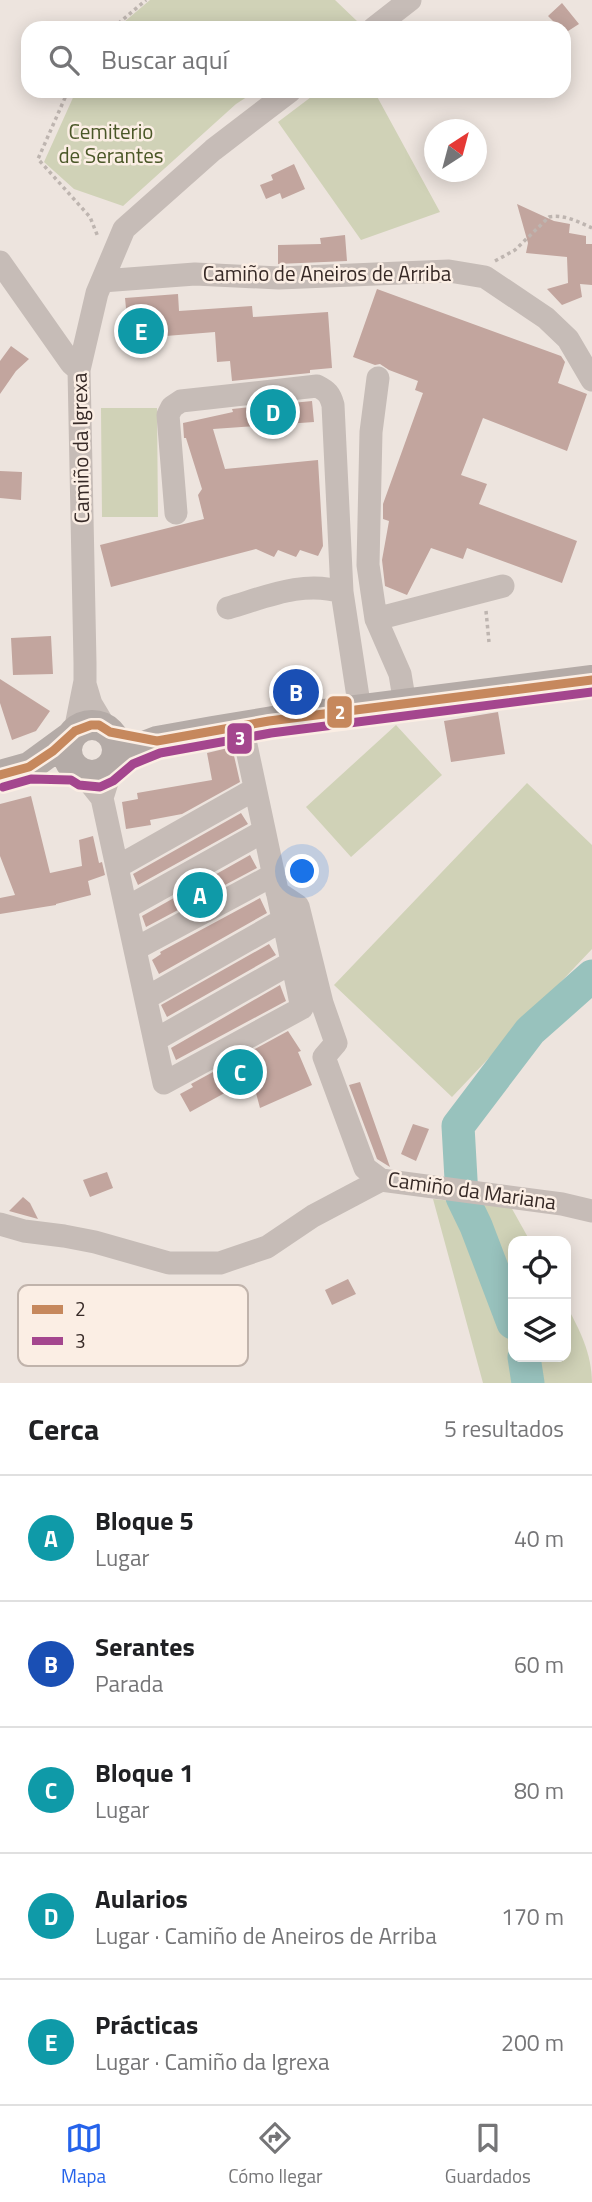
<!DOCTYPE html>
<html lang="es">
<head>
<meta charset="utf-8">
<style>
  body { margin:0; font-family:"Titillium Web",sans-serif; background:#f6f6f6; color:#202124 }
  .controls { position:absolute; right:21px; bottom:21px; display:grid; overflow:hidden; border-radius:14px; box-shadow:0 4px 18px #0003 }
  .controls button { width:63px; height:63px; display:grid; place-items:center; padding:0; border:0; border-bottom:2px solid #e0e0e0; background:#fff; color:#202124; font:35px sans-serif }
  .compass { position:absolute; left:424px; top:119px; width:63px; height:63px; border-radius:50%; background:#fff; box-shadow:0 4px 18px #0003; rotate:36deg }
  .you { position:absolute; left:303px; top:872px; width:24px; height:24px; margin:-18px; border:5px solid #fff; border-radius:50%; background:#1a73e8; box-shadow:0 0 0 10px #1a73e833 }
  .badge { display:grid; place-items:center; width:46px; height:46px; border-radius:50%; background:#2563eb; color:#fff; font-size:23px; font-weight:700 }
  .pin { position:absolute; translate:-50% -50%; border:4px solid #fff; box-shadow:0 2px 7px #0006 }
  .list { margin:0; padding:0; list-style:none }
  h2 { display:flex; justify-content:space-between; align-items:center; height:91px; margin:0; padding:0 28px; font-size:30px }
  h2 small { font-size:23px; font-weight:400; color:#757577 }
  .list li { display:grid; grid-template-columns:46px 1fr auto; gap:21px; align-items:center; box-sizing:border-box; height:126px; padding:0 28px; border-top:2px solid #e0e0e0 }
  .list b { display:block; font-size:26px; white-space:nowrap }
  .list p { margin:0; font-size:23px; white-space:nowrap; color:#757577 }
  .list em { font-size:23px; font-style:normal; color:#757577 }
  .icon { flex:none; width:38px; height:38px; fill:none; stroke:currentColor; stroke-width:2; stroke-linecap:round; stroke-linejoin:round }
  .map { position:relative; flex:none; width:592px; height:1383px; overflow:hidden }
  .search { position:absolute; background:#fff; box-shadow:0 4px 18px #0003; left:21px; right:21px; top:21px; height:77px; display:flex; align-items:center; gap:18px; box-sizing:border-box; padding:0 24px; border-radius:21px; color:#757577; font-size:26px }
  .sheet { height:721px; background:#fff }
  nav { display:flex; justify-content:space-around; align-items:center; box-sizing:border-box; height:98px; border-top:2px solid #e0e0e0; background:#fff; font-size:19px; color:#757577 }
  nav a { display:grid; justify-items:center; gap:4px }
  nav .on { color:#2563eb }
  .map>svg:first-child { display:block }
  .green { fill:#d0d2b7 }
  .lines { fill:none; stroke-linecap:round; stroke-linejoin:round }
  .river { stroke:#98c2bd; stroke-width:33 }
  .building { fill:#c2a59e }
  .path { stroke:#beb5b0; stroke-width:3.5; stroke-dasharray:3.5 3.5; stroke-linecap:butt }
  .minor { stroke:#c6bcb7; stroke-width:23 }
  .major { stroke:#b4aba7; stroke-width:30 }
  .bus-1-casing { stroke:#fbeee4; stroke-width:14 }
  .bus-2-casing { stroke:#fbeee4; stroke-width:14 }
  .bus-1 { stroke:#c6885d; stroke-width:9 }
  .bus-2 { stroke:#a4468e; stroke-width:9 }
  .labels { text-anchor:middle; stroke-width:5; stroke-linejoin:round; paint-order:stroke }
  .park-label { font-size:21px; fill:#4a5727; stroke:#fbeee4 }
  .street-label { font-size:21px; fill:#362926; stroke:#fbeee4 }
  .key { fill:#fbeee4; stroke:#c0b3ab; stroke-width:2 }
  .key-label { font-size:19px; fill:#362926 }
  .line-badge { stroke:#fbeee4; stroke-width:2.5 }
  .badge-label { font-size:19px; text-anchor:middle; font-weight:bold; fill:#fff }
</style>
</head>
<body>
<div class="map">
<svg width="592" height="1383" viewBox="0 0 592 1383">
  <rect width="100%" height="100%" fill="#ede4de"/>
  <path class="green" d="M150,0H335L358,22L349,28H117Z
    M76,91H256L236,104L123,206L74,189L44,162Z
    M319,91H374L440,212L361,240L278,122Z
    M101,408H157L158,517H102Z
    M396,725L442,775L351,857L306,807Z
    M527,783L592,845V949L452,1097L334,985Z
    M433,1199L511,1207L530,1241H513V1357H566V1305C580,1330 592,1354 592,1383H483Z"/>
  <g class="lines">
    <path class="river" d="M513,1323L476,1226L462,1197L458,1126L530,1031L592,976
      M524,1357L528,1383"/>
  </g>
  <path class="building" d="M562,3L579,24L565,33L564,28H560L548,16Z
    M294,164L305,189L282,199L280,193L266,199L260,185L273,180L271,175Z
    M517,204L554,221L570,224L569,233L586,236V244H592V285L580,284L582,297L562,305L547,289L568,283L567,257L526,253L528,243Z
    M345,235L347,261L278,264V245L321,244L320,238Z
    M377,289L561,356L565,362L558,383L587,394L567,451L483,418L461,475L487,484L479,504L577,541L562,583L467,548L463,559L431,548L407,595L385,586L382,560L389,521L383,519V504L423,393L415,390L418,381L389,370L380,364L375,365L353,357Z
    M178,294L179,311L252,306L253,317L328,312L332,368L310,370V373L232,381L230,361L217,362L215,332L129,339L125,298Z
    M11,346L29,359L16,371L0,394V361Z
    M312,401L314,422L213,429L225,469L318,460L323,546L318,556L300,550L296,557L278,550L274,557L256,549L111,587L100,545L204,519L198,495L202,489L186,438H184L183,423L233,412L232,409Z
    M0,471L22,472L21,500L0,498Z
    M51,636L53,674L13,675L11,638Z
    M0,679L50,711L36,731L12,740L0,703Z
    M498,712L505,754L451,762L444,721Z
    M232,747L240,782L182,814L150,820L151,825L126,829L122,802L138,799L137,793L212,780L207,753Z
    M31,796L50,873L82,866L79,840L93,836L99,863L102,862L105,875L88,881L91,895L56,904V905L0,914V898L15,895L0,856V804Z
    M241,813L248,824L138,885L133,874Z
    M250,855L257,868L146,927L142,916Z
    M260,898L267,913L159,974L152,960L161,954L160,952Z
    M269,944L276,955L167,1017L161,1005Z
    M280,985L286,1001L176,1060L171,1048Z
    M288,1031L301,1051L298,1052L312,1085L260,1108L252,1078L190,1112L180,1094L193,1087L191,1084Z
    M360,1082L390,1167L377,1159L349,1085Z
    M413,1124L429,1129L416,1161L401,1154Z
    M107,1172L113,1188L90,1197L83,1180Z
    M23,1197L30,1203L38,1219L9,1211Z
    M348,1279L356,1294L332,1305L325,1290Z"/>
  <g class="lines">
    <path class="path" d="M113,28L146,0
      M68,91L38,159L90,217L98,237
      M495,261L515,250L549,217C564,214 579,222 592,228
      M486,611L489,642"/>
    <path class="minor" d="M374,28L410,0
      M0,262L71,363L79,370
      M102,281L195,274L279,278L449,271L485,277L546,318L568,339L592,380
      M176,513L168,415L172,407L181,401L317,386C327,391 330,394 333,405L342,592
      M228,608C266,597 303,580 342,592L360,710
      M376,619L368,565L371,432L378,378
      M85,684L91,704L106,729
      M405,704L400,674L376,619L503,586
      M75,731L85,681V663L79,370L97,293L124,229L213,150L290,91
      M112,766L102,798L164,1083L302,1008L242,726
      M82,773L102,798
      M117,867L255,789
      M277,892L298,906L322,1003L336,1043L324,1057L365,1168L381,1180L562,1204L592,1211
      M126,908L264,831
      M135,949L273,875
      M146,998L283,920
      M155,1040L291,963
      M0,1224L24,1231L64,1236L95,1242L169,1263H220L267,1247L313,1216L381,1180"/>
    <path class="major" d="M67 750a25 25 0 1 1 50 0a25 25 0 1 1-50 0Z
      M115,762L126,753L157,741L213,731L285,719L592,680
      M0,775L29,767L70,737"/>
    <defs>
      <path id="bus-1" d="M0,775L29,767L53,751L75,731L91,725H99L110,732L157,741L269,721L592,680"/>
      <path id="bus-2" d="M3,787L31,779L71,780L79,785L100,787L113,781L133,764L160,753L271,733L592,692"/>
    </defs>
    <use href="#bus-1" class="bus-1-casing"/>
    <use href="#bus-2" class="bus-2-casing"/>
    <use href="#bus-1" class="bus-1"/>
    <use href="#bus-2" class="bus-2"/>
  </g>
  <g class="labels">
    <g class="park-label">
      <text x="111" y="139">Cemiterio<tspan x="111" dy="24">de Serantes</tspan></text>
    </g>
    <g class="street-label">
      <text x="327" y="281">Camiño de Aneiros de Arriba</text>
      <text transform="translate(81 448) rotate(-91)" y="7">Camiño da Igrexa</text>
      <text transform="translate(472 1191) rotate(8)" y="7">Camiño da Mariana</text>
    </g>
  </g>
  <rect x="18" y="1285" width="230" height="81" rx="10" class="key"/>
  <rect x="32" y="1305" width="31" height="9" fill="#c6885d"/>
  <rect x="32" y="1337" width="31" height="8" fill="#a4468e"/>
  <g class="key-label">
    <text x="75" y="1316">2</text>
    <text x="75" y="1348">3</text>
  </g>
  <g class="line-badge">
    <rect x="326" y="695" width="27" height="34" rx="7" fill="#c6885d"/>
    <rect x="226" y="722" width="27" height="33" rx="7" fill="#a4468e"/>
  </g>
  <g class="badge-label">
    <text x="340" y="719">2</text>
    <text x="240" y="745">3</text>
  </g>
</svg>
<div class="controls">
<button><svg class="icon" aria-label="locate" viewBox="0 0 24 24"><circle cx="12" cy="12" r="6"/><path d="M12 2v4M12 18v4M2 12h4M18 12h4"/></svg></button>
<button><svg class="icon" aria-label="layers" viewBox="0 0 24 24"><path d="M12 4l9 5-9 5-9-5zM3 14l9 5 9-5"/></svg></button>
</div>
<svg class="compass" viewBox="-18 -18 36 36"><path d="M0-13l5 13h-10z" fill="#e53935"/><path d="M0 13l5-13h-10z" fill="#757577"/></svg>
<div class="you"></div>
<div class="pin badge" style="left:200px;top:895px;background:#0f9aa8">A</div>
<div class="pin badge" style="left:296px;top:692px;background:#1a4fb4">B</div>
<div class="pin badge" style="left:240px;top:1072px;background:#0f9aa8">C</div>
<div class="pin badge" style="left:273px;top:412px;background:#0f9aa8">D</div>
<div class="pin badge" style="left:141px;top:331px;background:#0f9aa8">E</div>
<div class="search"><svg class="icon" aria-label="search" viewBox="0 0 24 24"><circle cx="10" cy="10" r="6"/><path d="M15 15l6 6"/></svg>Buscar aquí</div>
</div>
<section class="sheet">
<h2>Cerca<small>5 resultados</small></h2>
<ul class="list">
<li><span class="badge" style="background:#0f9aa8">A</span><div><b>Bloque 5</b><p>Lugar</p></div><em>40 m</em></li>
<li><span class="badge" style="background:#1a4fb4">B</span><div><b>Serantes</b><p>Parada</p></div><em>60 m</em></li>
<li><span class="badge" style="background:#0f9aa8">C</span><div><b>Bloque 1</b><p>Lugar</p></div><em>80 m</em></li>
<li><span class="badge" style="background:#0f9aa8">D</span><div><b>Aularios</b><p>Lugar · Camiño de Aneiros de Arriba</p></div><em>170 m</em></li>
<li><span class="badge" style="background:#0f9aa8">E</span><div><b>Prácticas</b><p>Lugar · Camiño da Igrexa</p></div><em>200 m</em></li>
</ul>
</section>
<nav>
<a class="on"><svg class="icon" aria-label="map" viewBox="0 0 24 24"><path d="M3 6l6-2 6 2 6-2v14l-6 2-6-2-6 2zM9 4v14M15 6v14"/></svg>Mapa</a>
<a><svg class="icon" aria-label="directions" viewBox="0 0 24 24"><path d="M12 3l9 9-9 9-9-9zM9 14v-3h6M13 9l2 2-2 2"/></svg>Cómo llegar</a>
<a><svg class="icon" aria-label="saved" viewBox="0 0 24 24"><path d="M7 4h10v16l-5-4-5 4z"/></svg>Guardados</a>
</nav>
</body>
</html>
